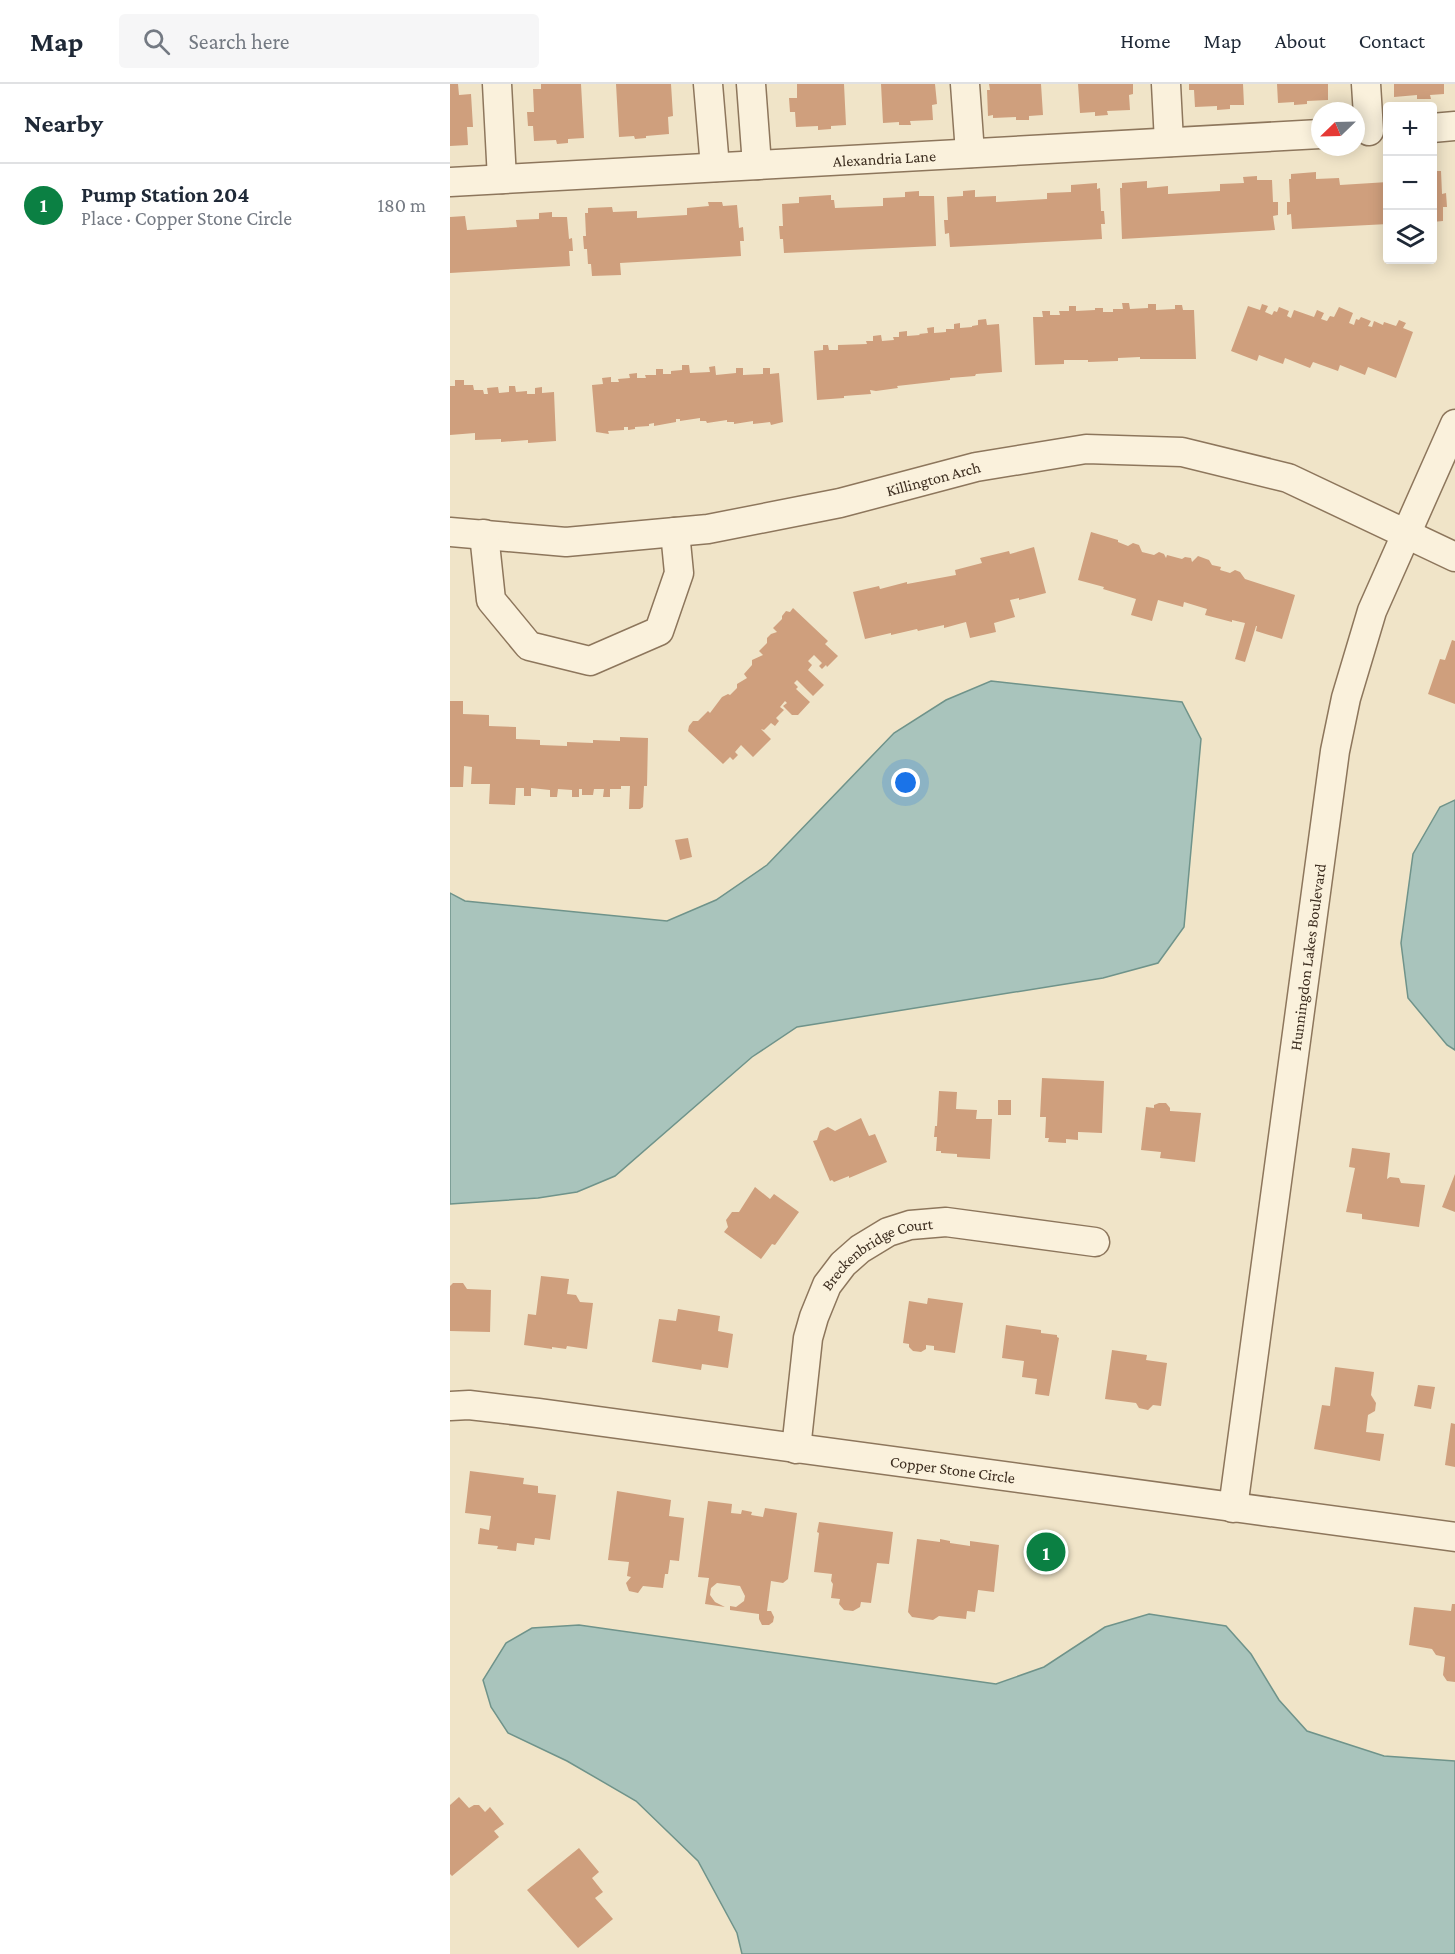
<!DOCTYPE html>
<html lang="en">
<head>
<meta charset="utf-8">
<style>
  body { margin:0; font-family:"Crimson Pro",serif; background:#f6f6f7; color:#1f2937 }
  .controls { position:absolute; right:18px; top:18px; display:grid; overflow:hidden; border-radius:6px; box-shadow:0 3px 15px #0003 }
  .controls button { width:54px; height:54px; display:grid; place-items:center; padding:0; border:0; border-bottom:2px solid #e0e1e3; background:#fff; color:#1f2937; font:30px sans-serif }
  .compass { position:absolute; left:861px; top:18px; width:54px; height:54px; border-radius:50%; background:#fff; box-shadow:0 3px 15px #0003; rotate:247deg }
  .you { position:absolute; left:456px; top:699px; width:21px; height:21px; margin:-15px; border:4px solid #fff; border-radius:50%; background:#1a73e8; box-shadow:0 0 0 9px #1a73e833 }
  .badge { display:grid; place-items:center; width:39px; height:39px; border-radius:50%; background:#0b8043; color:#fff; font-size:20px; font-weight:700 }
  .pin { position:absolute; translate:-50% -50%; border:3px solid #fff; box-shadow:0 2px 6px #0006 }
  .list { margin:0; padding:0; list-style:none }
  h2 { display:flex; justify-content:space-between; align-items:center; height:78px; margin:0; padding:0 24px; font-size:26px }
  h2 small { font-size:20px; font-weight:400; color:#747a83 }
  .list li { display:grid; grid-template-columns:39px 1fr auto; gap:18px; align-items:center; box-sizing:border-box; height:84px; padding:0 24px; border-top:2px solid #e0e1e3 }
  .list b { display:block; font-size:22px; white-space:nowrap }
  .list p { margin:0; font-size:20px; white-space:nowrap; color:#747a83 }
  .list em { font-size:20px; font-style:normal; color:#747a83 }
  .icon { flex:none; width:33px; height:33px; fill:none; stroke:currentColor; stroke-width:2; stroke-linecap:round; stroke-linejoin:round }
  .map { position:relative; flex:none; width:1005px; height:1870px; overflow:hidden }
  header { display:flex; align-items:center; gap:36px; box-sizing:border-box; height:84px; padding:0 30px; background:#fff; border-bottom:2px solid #e0e1e3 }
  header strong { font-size:28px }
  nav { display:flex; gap:33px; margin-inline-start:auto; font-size:21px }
  .search { width:420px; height:54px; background:#f6f6f7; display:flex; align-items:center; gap:15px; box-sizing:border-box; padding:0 21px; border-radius:6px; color:#747a83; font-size:22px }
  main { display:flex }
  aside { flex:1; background:#fff }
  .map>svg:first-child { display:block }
  .water { fill:#a9c4bc; stroke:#6f938a; stroke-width:1.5 }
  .building { fill:#cf9f7d }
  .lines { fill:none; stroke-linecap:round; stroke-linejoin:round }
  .minor-casing { stroke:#8d765c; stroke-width:31 }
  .minor { stroke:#faf1dc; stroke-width:28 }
  .labels { text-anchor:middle; stroke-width:6; stroke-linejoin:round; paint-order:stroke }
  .street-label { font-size:16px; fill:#3d2e20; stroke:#f7eed8 }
</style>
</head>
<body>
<header>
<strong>Map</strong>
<div class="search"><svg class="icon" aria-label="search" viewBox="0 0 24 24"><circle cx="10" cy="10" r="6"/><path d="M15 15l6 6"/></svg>Search here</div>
<nav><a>Home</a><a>Map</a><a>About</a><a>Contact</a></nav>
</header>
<main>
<aside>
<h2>Nearby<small></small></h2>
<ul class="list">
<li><span class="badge">1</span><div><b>Pump Station 204</b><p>Place · Copper Stone Circle</p></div><em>180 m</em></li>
</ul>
</aside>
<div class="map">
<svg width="1005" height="1870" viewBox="0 0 1005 1870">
  <rect width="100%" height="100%" fill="#f0e4c8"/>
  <path class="water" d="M541,597L732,618L751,655L734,843L708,879L653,894L347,943L302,973L165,1092L127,1108L88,1114L0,1120V809L15,817L217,837L266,816L317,781L444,649L496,616Z
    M1005,716V966L997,961L958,914L951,859L963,770L990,723Z
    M699,1530L776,1542L801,1570L829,1616L857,1647L934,1672L1005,1677V1870H292L287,1849L248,1777L186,1717L117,1677L58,1649L41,1623L33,1596L56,1559L82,1544L129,1541L546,1600L594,1583L655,1543Z"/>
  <path class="building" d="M0,0H8L9,11L21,10L23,43H17L18,61L0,62Z
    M91,0H131L134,54L118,55V59L107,60L106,56L84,57L83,42H78L77,28H84L83,5H91Z
    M166,0H221L223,32L218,33L219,50L196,52V54L185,55L184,52L169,53Z
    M347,0H394L396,41L381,42V45L368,46V42L346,43L345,28H340L339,14H347Z
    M431,0H485L487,20L482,21L483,36L460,37L461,41H449V38L433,39Z
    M539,0H591L593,31L579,32V36H566V33L543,34V31L538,32L537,6H540Z
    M628,0H683V10L679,11L680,26L657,27L658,31L645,32V28L630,29Z
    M739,0H793L794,21H780V25L767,26V22L745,23L744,6H739Z
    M827,0H878V16L857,17V20L844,21V18L828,19Z
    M944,0H994V10L980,11L981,15H967V11L944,13Z
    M982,87H991L992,110L996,109L997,123H993V137L982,138Z
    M866,88V95L889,94L890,101L938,98V140L842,145L841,130L837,131V118H840L839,95H841V90Z
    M807,92V96H822L823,118H828V131L823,132L825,146L672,155L670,104H672V99L697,97V104L718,102V110L770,107V100L794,99L793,93Z
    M647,99V105L650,104L651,127H654L655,140H651L652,155L500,163L499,149L495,150L494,136H498L497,113L513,112V107L525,106V113L546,112V118L597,115V109L621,108V101Z
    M469,107V112H484L486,162L334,169L333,155H330L329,142H333L332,120L349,119V113L381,111V116H384L385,124L433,122V114L455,113V108Z
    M258,118H272L273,122L287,121L289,144L293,143L294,157H290L291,172L170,179L171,191L142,192L141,180H138L137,165H134L133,152H136L135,129H138V124L162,123L163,128L187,127V134L237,131V124L259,122Z
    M102,128V133H117L119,155L122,154L123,167H119L120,182L0,189V133L15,132L17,146L67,143L66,136L89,135V129Z
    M672,219H679L680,225L698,224V220H706V226L725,225V221H732L733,226H744L746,275H690V273L668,274V277L638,278V276H614V280L585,281L583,233H593L592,227H600V231H610L609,227H619V222H626V227L645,226V224H653V228H663V225H673Z
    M812,220L818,222L815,228L822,231L824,227L827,228L829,223L839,227L837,232L841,234L844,226L864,233L867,226L874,229L871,235L877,237L880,232L884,233L889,223L903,229L899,239L904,241L906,235L909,236L911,233L921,237L918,242L922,243L924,237L933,241L934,238L946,242L949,236L956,239L953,244L963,248L946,294L918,283L915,291L890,281L888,287L863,278L860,284L835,274L833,280L809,271L807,277L781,267L798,222L810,226Z
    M536,235L537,241L549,240L552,288L526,290L525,292L500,294V296L447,302L448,304L426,307L420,306L421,310L394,312V314L367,316L364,267L373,266V261H378L379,266H388V261L417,260L416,257H423V252L431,251L432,257L444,256L443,253H449V248L457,247V252L470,251L469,250L478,249L477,244L484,243V249L496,248V245H504V240L510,239V244L522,243V242L528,241V236Z
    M232,281H239L240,289L260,288L259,283L265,282L266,291L286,289V284H293V291L313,290V284H320V290L329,289L333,338L321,341L320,338L303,340V337L284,340V338H277V336L257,339L256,337H250V334L230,337V335H226V338L204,342V339L199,340V342L185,343V345L178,346V343H174V346L158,347L159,350L146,348L142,301L153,300L152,294L161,293V298H169L168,295L180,294L179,290L187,289V294H196L195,291H206V285H213V290H221V287L232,286Z
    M5,296H14V301H23L24,306H33L34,310H38L37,304L48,303L49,309L59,308V302H65L66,308L77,307V310H85V304L92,303V309L104,308L106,357L78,359V356L51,358V355L25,356V349L0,351V302H5Z
    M641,448L668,456V458L678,462L683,459L689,461L692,468L704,471L709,468L714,470L716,474L717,471L732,475L735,473L741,474L742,478L748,472L759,476L762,481L771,483L770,486L780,489L785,486L790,488L795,495L845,511L832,555L806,547L807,542H806L795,578L785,575L795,539L782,536V538L755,531L757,525L734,518L733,523L708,516L702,537L681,531L686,515L653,505L654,503L628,496Z
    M584,463L596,509L569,516V514L560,516L565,533L544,539L546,548L520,554L516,538L494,544V541L468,547L467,545L441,551V549L415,555L403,508L429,502L430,505L457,498V500L506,491L505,486L532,479L530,474L559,467L560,470Z
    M343,524L378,557L375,560L388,572L377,583L376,581L372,585L369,582L372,579L364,571L358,577L362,581L358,586L374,601L363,612L347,596L344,599L348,603L346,605L360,618L348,631H342L333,622L337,619L335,617L330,623L334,626L326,634L329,637L325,642L321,639L314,646L311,645L321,655L303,673L291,661L285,668L288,671L283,676L280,673L273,680L238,647L239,642L243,637H248L258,627L260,629L272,613L278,610L280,611L287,604V600L297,594L294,590L302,581V576L313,571L309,567L317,559V554L321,550L327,548L323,544L332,535V532L336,527L340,528Z
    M1002,556L1005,557V620L978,610L990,575L995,576Z
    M0,617H13V630L39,631V642L66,643V655L90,656V661L117,662V658L143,659V656L170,657V653L198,654L197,702H194L193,723L190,725H179L180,702H171V705H160V713H153L154,705H144L143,711H132V705H129V713H122V706L108,705L107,713H100V706L81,704V712H74V704H66L65,721L39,720L40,700H21L22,683L14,682L13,703H0Z
    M238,754L242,773L230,776L225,756Z
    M592,994L654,997L652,1049L628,1048V1056L616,1055V1059L598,1058L599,1054H595L596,1033H590Z
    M489,1007L507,1008L506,1025L527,1026L526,1035H542L540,1075L507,1073V1070L491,1069V1067H486L487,1053H484L485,1042H487Z
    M548,1016H561V1031H548Z
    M709,1019H716L720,1024V1027L751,1029L745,1078L710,1074L711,1068L691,1066L696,1023L704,1024V1021Z
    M411,1034L419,1052L425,1050L437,1078L399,1094V1092L384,1098L382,1096L380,1097L363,1057L367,1056L370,1047L378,1043L385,1047Z
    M902,1064L940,1069L937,1095L940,1093L949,1094L951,1099L975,1101L969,1143L912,1135V1130L896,1128L905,1084L899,1083Z
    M1005,1090V1128L992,1123Z
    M305,1103L320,1115L324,1110L349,1128L325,1161L322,1160L311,1175L274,1148L278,1143L276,1136L282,1128H289Z
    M91,1192L119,1195L117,1210L126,1211L130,1218L143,1219L137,1265L117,1262L116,1265L102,1263V1265L74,1261L78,1230L86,1231Z
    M3,1199H13L17,1205L41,1206L40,1248L0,1247V1202Z
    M478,1214L513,1219L505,1269L484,1266V1262L476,1261V1265L471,1268L463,1267L459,1263V1260L453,1259L459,1217L477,1220Z
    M228,1225L270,1232L268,1247L283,1250L278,1284L252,1280L251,1286L202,1278L209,1235L226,1237Z
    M556,1241L591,1246V1249L607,1251V1253L609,1254L599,1312L585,1310L587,1295L572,1293L574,1277L552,1274Z
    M662,1266L697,1271L696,1276L717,1279L711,1322L703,1321L698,1326L689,1324L686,1319L655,1315Z
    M885,1283L924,1288L921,1311L926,1319L925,1327L918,1331L916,1348L934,1350L930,1377L864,1365L872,1321L880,1322Z
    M968,1301L985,1303L981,1325L964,1322Z
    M1001,1339L1005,1340V1383L995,1381Z
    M20,1387L74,1394L73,1400L88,1402V1409L106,1411L100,1456L85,1454L84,1461L67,1459L66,1467L47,1465L48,1462L28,1460L30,1444L39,1446L41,1432L15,1429Z
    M167,1407L221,1416L219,1432L234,1434L229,1477L220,1476L218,1490H215L213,1504L193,1502L188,1509L179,1507L176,1499L181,1493L177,1492L179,1478L158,1476Z
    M258,1417L282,1420L281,1429L291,1430L292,1426L302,1428L301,1431L313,1433L315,1424L347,1429L338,1495L333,1499L321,1497L317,1527H321L324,1533L323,1538L319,1541H312L309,1535V1530L280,1526V1522L286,1523L294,1517L295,1512L290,1502L267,1499L261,1504L260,1511L265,1518L275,1523L255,1520L259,1494L248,1493Z
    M369,1438L443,1448L439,1480L427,1479L421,1519L411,1518L410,1523L403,1527L394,1526L389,1520L390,1515L381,1514L383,1500L381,1497L382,1490L364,1488L369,1449L367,1448Z
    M467,1455L490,1458V1455L500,1457V1459L520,1462V1457L549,1461L544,1508L528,1506L525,1528L517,1527L516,1535L489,1532L483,1536L462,1533L458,1528Z
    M587,1457L609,1460L606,1480L584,1477Z
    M1002,1520H1005V1598L997,1597L993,1591L995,1573L986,1571L982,1565L959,1561L964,1523L1001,1527Z
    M9,1713L19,1724L24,1721H29L35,1728L40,1723L54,1740L44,1747L49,1753L2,1792L0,1790V1721Z
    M129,1764L149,1788L142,1794L153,1808L145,1814L163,1835L128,1864L77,1806Z"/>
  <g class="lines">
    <defs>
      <g id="minor">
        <path d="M47,0L52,95"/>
        <path d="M258,0L265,83"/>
        <path d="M301,0L307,81"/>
        <path d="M515,0L520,69"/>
        <path d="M716,0L719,58"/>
        <path d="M916,0L919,47"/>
        <path d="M982,44L1005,42"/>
        <path id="s1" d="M0,98L870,50"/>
        <path id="s2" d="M0,448L116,458L258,445L390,419L526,383L636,365L732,368L838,394L1005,473"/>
        <path d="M34,450L41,516L79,562L140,577L209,547L229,489L225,448"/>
        <path id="s3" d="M0,1322L19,1321L88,1329L1005,1453"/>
        <path id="s4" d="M346,1365L358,1254L364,1233L377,1201L393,1180L410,1165L438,1148L460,1141L496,1138L645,1158"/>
        <path id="s5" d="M783,1424L885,667L896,614L922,527L1005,340"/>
      </g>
    </defs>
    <use href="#minor" class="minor-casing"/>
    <use href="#minor" class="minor"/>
  </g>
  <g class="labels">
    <g class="street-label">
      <text dy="6" stroke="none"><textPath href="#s1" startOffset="435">Alexandria Lane</textPath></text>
      <text dy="6" stroke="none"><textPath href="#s2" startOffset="490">Killington Arch</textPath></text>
      <text dy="6" stroke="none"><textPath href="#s5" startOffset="556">Hunningdon Lakes Boulevard</textPath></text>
      <text dy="6" stroke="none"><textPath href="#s4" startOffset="230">Breckenbridge Court</textPath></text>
      <text dy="6" stroke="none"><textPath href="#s3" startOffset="507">Copper Stone Circle</textPath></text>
    </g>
  </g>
</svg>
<div class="controls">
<button>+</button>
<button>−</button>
<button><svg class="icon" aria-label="layers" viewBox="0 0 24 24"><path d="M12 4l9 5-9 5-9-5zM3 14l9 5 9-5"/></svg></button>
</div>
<svg class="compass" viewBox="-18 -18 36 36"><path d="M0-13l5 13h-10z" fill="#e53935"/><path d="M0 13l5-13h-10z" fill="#747a83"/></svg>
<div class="you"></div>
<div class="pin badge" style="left:596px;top:1468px">1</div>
</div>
</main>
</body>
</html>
